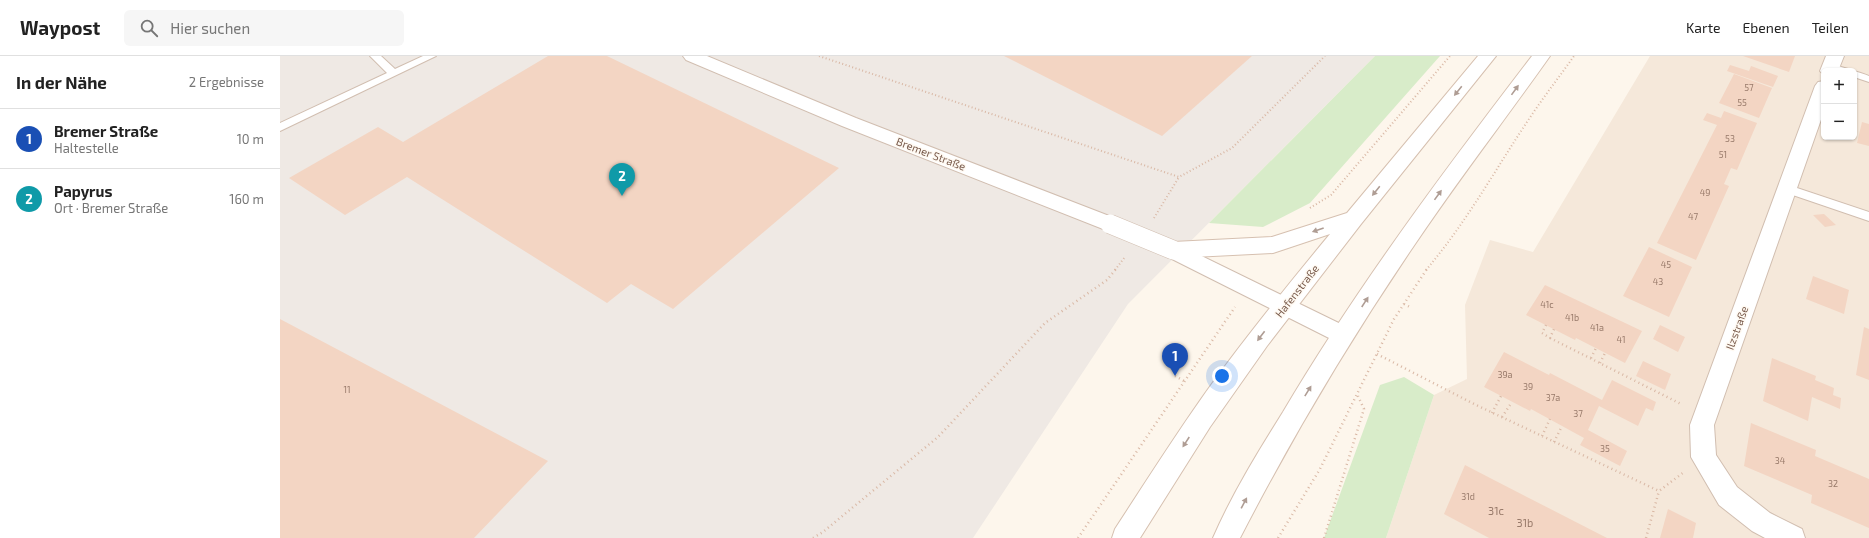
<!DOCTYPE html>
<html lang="de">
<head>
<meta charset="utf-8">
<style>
  body { margin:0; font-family:"Exo 2",sans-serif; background:#f6f6f6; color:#222 }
  .controls { position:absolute; right:12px; top:12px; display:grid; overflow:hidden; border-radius:6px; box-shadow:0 1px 3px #0004 }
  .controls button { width:36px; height:36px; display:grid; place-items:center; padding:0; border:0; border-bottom:1px solid #e0e0e0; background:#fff; color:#222; font:20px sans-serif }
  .you { position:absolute; left:942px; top:320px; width:14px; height:14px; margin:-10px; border:3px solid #fff; border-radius:50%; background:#1a73e8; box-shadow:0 0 0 6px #1a73e833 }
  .badge { display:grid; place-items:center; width:26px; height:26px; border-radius:50%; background:#d93025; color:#fff; font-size:13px; font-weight:700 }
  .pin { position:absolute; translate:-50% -33px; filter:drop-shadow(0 1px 2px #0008) }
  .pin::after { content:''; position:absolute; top:21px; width:14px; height:12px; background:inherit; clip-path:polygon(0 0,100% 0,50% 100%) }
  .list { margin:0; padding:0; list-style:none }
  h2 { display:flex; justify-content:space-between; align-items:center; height:52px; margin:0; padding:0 16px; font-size:17px }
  h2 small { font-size:13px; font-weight:400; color:#767676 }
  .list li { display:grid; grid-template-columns:26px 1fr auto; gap:12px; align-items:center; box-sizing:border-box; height:60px; padding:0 16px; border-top:1px solid #e0e0e0 }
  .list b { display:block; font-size:15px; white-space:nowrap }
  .list p { margin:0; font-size:13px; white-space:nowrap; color:#767676 }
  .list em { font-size:13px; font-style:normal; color:#767676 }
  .icon { flex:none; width:22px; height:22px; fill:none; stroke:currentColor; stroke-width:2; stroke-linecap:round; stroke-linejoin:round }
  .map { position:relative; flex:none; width:1589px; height:482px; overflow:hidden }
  header { display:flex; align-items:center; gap:24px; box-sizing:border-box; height:56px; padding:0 20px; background:#fff; border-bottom:1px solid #e0e0e0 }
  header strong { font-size:19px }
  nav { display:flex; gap:22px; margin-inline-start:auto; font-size:14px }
  .search { width:280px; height:36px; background:#f6f6f6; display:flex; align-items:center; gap:10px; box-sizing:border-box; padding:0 14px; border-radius:6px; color:#767676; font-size:15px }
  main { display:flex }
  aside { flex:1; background:#fff }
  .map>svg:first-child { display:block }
  .residential { fill:#f5e8da; fill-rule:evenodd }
  .industrial { fill:#efe9e4 }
  .green { fill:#d8ecc9 }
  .building { fill:#f3d5c3 }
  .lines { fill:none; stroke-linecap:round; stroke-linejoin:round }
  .lane-casing { stroke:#d1beb0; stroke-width:2 }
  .street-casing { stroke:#d1beb0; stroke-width:2 }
  .secondary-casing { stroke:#d6c0b0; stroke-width:2 }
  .path-far1 { stroke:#d9b8a5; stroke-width:2; stroke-dasharray:1 2.5; stroke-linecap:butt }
  .path { stroke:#d9b8a5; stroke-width:2.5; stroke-dasharray:1 3.5; stroke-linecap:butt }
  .lane { fill:#fff; fill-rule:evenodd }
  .street { fill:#fff; fill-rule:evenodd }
  .secondary { fill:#fff; fill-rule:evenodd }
  .street-bridge-casing { stroke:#d1beb0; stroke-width:20; stroke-linecap:butt }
  .street-bridge { stroke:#fff; stroke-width:19 }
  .oneway { fill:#af9d94 }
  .labels { text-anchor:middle; stroke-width:3; stroke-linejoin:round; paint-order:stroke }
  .number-label { font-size:9px; fill:#987a6a }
  .street-label { font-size:11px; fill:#7a5c4d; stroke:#fffaf3 }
  .near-number-label { font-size:11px; fill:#987a6a }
</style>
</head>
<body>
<header>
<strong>Waypost</strong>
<div class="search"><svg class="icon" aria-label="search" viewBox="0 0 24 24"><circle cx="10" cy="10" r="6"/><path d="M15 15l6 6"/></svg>Hier suchen</div>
<nav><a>Karte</a><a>Ebenen</a><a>Teilen</a></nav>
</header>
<main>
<aside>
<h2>In der Nähe<small>2 Ergebnisse</small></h2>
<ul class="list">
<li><span class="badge" style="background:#1a4fb4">1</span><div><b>Bremer Straße</b><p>Haltestelle</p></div><em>10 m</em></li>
<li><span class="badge" style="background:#0f9aa8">2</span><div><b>Papyrus</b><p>Ort · Bremer Straße</p></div><em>160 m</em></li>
</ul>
</aside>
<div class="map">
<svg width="1589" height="482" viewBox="0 0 1589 482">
  <rect width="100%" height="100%" fill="#fdf6ec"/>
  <path class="residential" d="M1370,0H1589V482H1106L1154,339L1187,323L1185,249L1210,184L1253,196ZM1544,15H1574V81H1544Z"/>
  <path class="industrial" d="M0,0H1095L848,248L693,482H0Z"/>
  <path class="green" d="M1095,0H1160L1030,147L983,171L929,167Z
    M1124,321L1154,339L1106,482H1044L1100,329Z"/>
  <path class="building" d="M268,0H327L559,112L393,253L351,228L327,247L127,121L65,159L9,122L98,71L123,86Z
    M724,0H972L882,80Z
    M1463,0H1515L1509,16Z
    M1450,9L1469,15L1471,10L1498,20L1493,31L1447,15Z
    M1454,18L1492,32L1479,62L1439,47Z
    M1444,55L1477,67L1457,114L1451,112L1444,128L1449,130L1416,204L1377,187L1437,69L1423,64L1427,57L1441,62Z
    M1582,66L1589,68V90L1577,87Z
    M1544,158L1556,169L1545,171L1533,159Z
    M1369,191L1412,211L1389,261L1343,240Z
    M1533,220L1569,234L1564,258L1526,243Z
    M1265,229L1362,275L1345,307L1296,282L1295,284L1246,259Z
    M0,263L268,405L194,482H0Z
    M1380,269L1405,281L1398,296L1373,283Z
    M1584,271L1589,273V324L1576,319Z
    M1224,296L1269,319L1270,317L1322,344L1332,324L1376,346L1373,355L1366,352L1358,370L1319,350L1308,374L1347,395L1340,410L1300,389L1304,382L1251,353L1250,355L1204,331Z
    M1492,302L1536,320L1535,324L1554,332L1553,339L1561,342L1560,353L1532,341L1528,365L1483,345Z
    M1363,305L1391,318L1385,334L1356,320Z
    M1471,367L1536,394L1535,400L1589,423V472L1531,447L1532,439L1464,410Z
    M1185,409L1212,423L1327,482H1209L1164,458Z
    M1388,453L1416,467L1413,482H1380Z"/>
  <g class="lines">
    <defs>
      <path id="lane" d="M90,0H101L115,13L143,0H156L0,75V67L107,17Z
        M1551,8L1568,13L1569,15C1561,15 1551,17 1546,11Z
        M1573,15C1579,16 1584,18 1589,20V26L1574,21Z
        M1508,129L1589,156V165L1504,136L1502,133L1504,130Z"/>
      <path id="street" d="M403,0H427L576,62L837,163L840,168L837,173L830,175L823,173L562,70L406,4Z
        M1546,0H1564L1558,15H1544V19L1540,15Z
        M1544,25V55L1434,369L1436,399L1457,431L1490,457L1522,473L1525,482H1485L1472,475L1439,449L1411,401L1410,369L1535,30L1538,26Z
        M893,186L1071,273L1074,279L1071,285L1063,288L1055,285L886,200L882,194L886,188Z"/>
      <path id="secondary" d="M1198,0H1216L1081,168L987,290L930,371L860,482H832L835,473C865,427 894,381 926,336C965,282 1007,230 1050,178L993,197L893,202L886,200L882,194L886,188L893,186L992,181L1067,157Z
        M1252,0H1270C1224,65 1175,128 1131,194C1068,287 1011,383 960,482H933C952,438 978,396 1003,356C1077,231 1164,115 1252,0Z"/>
    </defs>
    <use href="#lane" class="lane-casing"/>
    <use href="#street" class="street-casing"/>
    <use href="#secondary" class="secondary-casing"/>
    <path class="path-far1" d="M539,0L899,121L952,92L1045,0
      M1030,152L1051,139L1170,0
      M874,162L899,121
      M835,214L845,201
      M1146,214C1187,166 1216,112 1251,60C1265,39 1280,20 1294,0"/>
    <path class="path" d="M1124,248L1130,251
      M1266,269L1262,277L1270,282L1274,273
      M1270,282L1401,348
      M1097,298L1194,348L1379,435L1404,416
      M1311,302L1316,292
      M1320,307L1325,297
      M895,320L904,325
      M1212,357L1221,340
      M1222,361L1232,346
      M1262,380L1270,363
      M1274,386L1282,370
      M533,482L543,476L658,381L765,267L827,224L836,213
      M798,482L955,251
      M998,482L1040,413L1114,263L1147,213
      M1044,482L1084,353L1077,338
      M1366,482L1379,435"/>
    <use href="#lane" class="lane"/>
    <use href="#street" class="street"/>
    <use href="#secondary" class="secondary"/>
    <defs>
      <path id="street-bridge" d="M830,168L893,194"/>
    </defs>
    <use href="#street-bridge" class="street-bridge-casing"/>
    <use href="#street-bridge" class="street-bridge"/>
  </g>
  <defs><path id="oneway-solid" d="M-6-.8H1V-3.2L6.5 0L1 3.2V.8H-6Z"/></defs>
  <g class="oneway">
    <use href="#oneway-solid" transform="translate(1235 34) rotate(-54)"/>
    <use href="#oneway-solid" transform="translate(1178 35) rotate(129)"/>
    <use href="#oneway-solid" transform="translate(1096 135) rotate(129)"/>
    <use href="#oneway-solid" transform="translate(1158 139) rotate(-54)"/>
    <use href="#oneway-solid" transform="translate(1038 174) rotate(161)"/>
    <use href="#oneway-solid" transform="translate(1085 246) rotate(-57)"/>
    <use href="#oneway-solid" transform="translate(981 280) rotate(127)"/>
    <use href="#oneway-solid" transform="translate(1028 335) rotate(-58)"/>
    <use href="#oneway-solid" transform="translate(906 386) rotate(123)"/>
    <use href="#oneway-solid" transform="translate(964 447) rotate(-62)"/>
  </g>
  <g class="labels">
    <g class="number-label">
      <text x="1469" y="35">57</text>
      <text x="1462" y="50">55</text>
      <text x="1450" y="86">53</text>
      <text x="1443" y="102">51</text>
      <text x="1425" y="140">49</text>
      <text x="1413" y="164">47</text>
      <text x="1386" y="212">45</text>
      <text x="1378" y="229">43</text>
      <text x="1267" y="252">41c</text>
      <text x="1292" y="265">41b</text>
      <text x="1317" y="275">41a</text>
      <text x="1341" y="287">41</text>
      <text x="1225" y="322">39a</text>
      <text x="1248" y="334">39</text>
      <text x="67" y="337">11</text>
      <text x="1273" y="345">37a</text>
      <text x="1298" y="361">37</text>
      <text x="1325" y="396">35</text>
      <text x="1500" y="408">34</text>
      <text x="1553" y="431">32</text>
      <text x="1188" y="444">31d</text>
    </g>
    <g class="street-label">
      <text transform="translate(651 98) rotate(21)" y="4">Bremer Straße</text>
      <text transform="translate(1017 235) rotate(-52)" y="4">Hafenstraße</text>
      <text transform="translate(1457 272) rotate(-70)" y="4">Ilzstraße</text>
    </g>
    <g class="near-number-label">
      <text x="1216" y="459">31c</text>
      <text x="1245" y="471">31b</text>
    </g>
  </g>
</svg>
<div class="controls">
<button>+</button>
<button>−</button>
</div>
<div class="you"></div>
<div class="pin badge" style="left:895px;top:320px;background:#1a4fb4">1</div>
<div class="pin badge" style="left:342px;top:140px;background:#0f9aa8">2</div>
</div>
</main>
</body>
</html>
